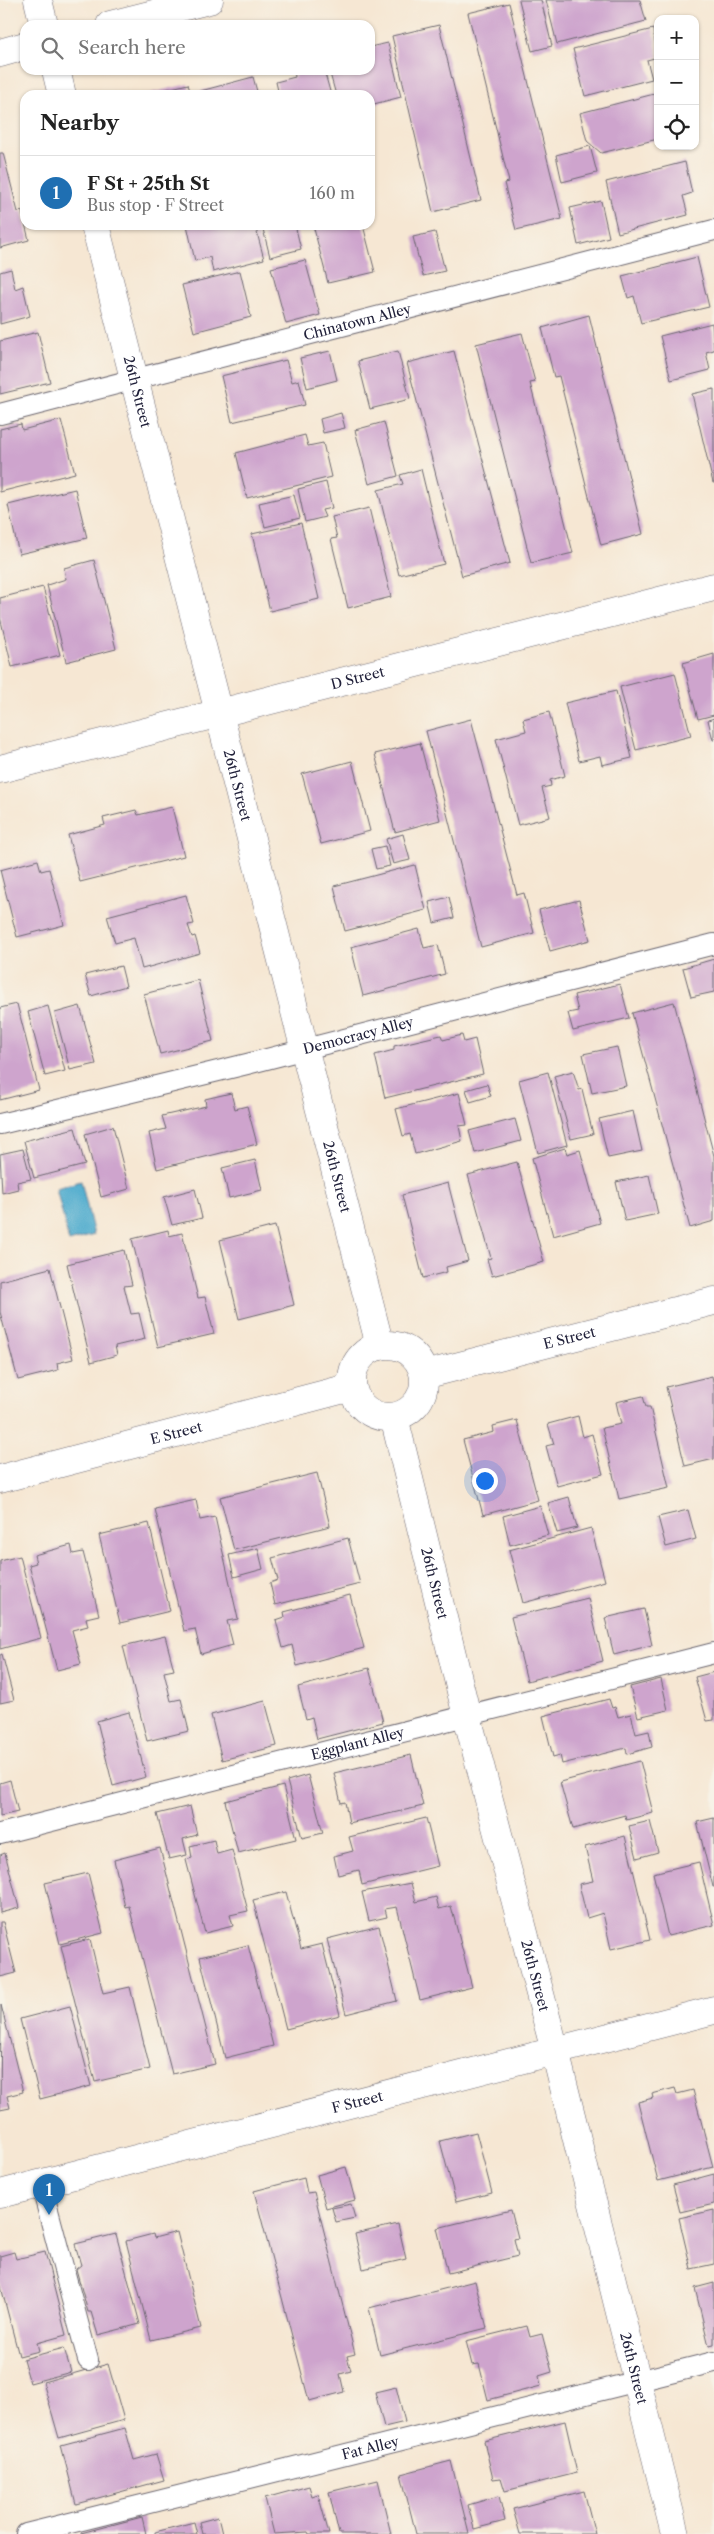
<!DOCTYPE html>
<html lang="en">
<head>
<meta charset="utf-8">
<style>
  body { margin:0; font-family:"Libre Caslon Text",serif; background:#f2f2f2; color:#222 }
  .controls { position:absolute; right:15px; top:15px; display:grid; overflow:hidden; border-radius:10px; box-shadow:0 1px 4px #0004 }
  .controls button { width:45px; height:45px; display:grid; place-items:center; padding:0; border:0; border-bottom:1px solid #e0e0e0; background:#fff; color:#222; font:25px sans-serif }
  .you { position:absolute; left:484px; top:1480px; width:18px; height:18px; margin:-12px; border:4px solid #fff; border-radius:50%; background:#1a73e8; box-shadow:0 0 0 8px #1a73e833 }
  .badge { display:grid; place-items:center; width:32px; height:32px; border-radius:50%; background:#1f6fb2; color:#fff; font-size:16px; font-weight:700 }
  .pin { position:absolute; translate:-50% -41px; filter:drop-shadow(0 1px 2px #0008) }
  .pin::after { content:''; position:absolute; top:26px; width:18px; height:15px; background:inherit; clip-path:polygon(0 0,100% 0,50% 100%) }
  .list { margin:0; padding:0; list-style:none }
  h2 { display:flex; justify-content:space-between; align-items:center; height:65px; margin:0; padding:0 20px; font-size:21px }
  h2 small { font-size:16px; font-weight:400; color:#767676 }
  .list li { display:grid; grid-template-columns:32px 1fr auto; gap:15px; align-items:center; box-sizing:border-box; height:75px; padding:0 20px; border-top:1px solid #e0e0e0 }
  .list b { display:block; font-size:19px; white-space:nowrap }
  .list p { margin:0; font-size:16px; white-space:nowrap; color:#767676 }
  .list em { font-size:16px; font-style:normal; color:#767676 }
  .icon { flex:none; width:28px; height:28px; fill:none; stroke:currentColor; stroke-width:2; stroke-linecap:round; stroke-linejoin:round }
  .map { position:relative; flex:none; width:714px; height:2534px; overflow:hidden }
  .search { position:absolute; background:#fff; box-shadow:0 1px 4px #0004; left:20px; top:20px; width:355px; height:55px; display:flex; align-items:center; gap:12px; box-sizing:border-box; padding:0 18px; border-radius:15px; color:#767676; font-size:19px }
  .panel { position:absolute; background:#fff; box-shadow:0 1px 4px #0004; left:20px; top:90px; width:355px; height:140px; border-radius:15px }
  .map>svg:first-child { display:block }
  .water { fill:#50acce; stroke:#396784 }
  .building { fill:#cea4cd }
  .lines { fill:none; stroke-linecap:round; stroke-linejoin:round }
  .lane-casing { stroke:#6c6770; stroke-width:22 }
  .street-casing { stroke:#6c6770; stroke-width:29 }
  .lane { stroke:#fff; stroke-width:20 }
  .street { stroke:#fff; stroke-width:28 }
  .labels { text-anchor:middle; stroke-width:4; stroke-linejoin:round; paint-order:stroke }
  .street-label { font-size:14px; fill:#22223b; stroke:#f7f3e8 }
</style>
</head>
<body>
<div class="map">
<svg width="714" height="2534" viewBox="0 0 714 2534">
  <rect width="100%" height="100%" fill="#f7f3e8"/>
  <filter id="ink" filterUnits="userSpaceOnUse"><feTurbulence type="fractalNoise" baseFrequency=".02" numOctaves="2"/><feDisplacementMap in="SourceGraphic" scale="10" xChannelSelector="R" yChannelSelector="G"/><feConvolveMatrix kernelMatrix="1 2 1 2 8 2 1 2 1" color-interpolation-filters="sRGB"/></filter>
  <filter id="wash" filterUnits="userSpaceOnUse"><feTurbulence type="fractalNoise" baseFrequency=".0096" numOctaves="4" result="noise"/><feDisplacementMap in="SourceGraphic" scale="20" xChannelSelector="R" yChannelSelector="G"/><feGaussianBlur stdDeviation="1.12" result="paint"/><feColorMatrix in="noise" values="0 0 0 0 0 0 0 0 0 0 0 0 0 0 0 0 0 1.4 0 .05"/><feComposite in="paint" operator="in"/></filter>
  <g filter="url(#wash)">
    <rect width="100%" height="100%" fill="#f6e7d3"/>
    <path class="water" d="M81,1181L94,1235L69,1242L56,1188Z"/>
    <g id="blocks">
      <path class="building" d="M519,0H541L552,46L532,51Z
        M546,0H640L646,21L557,44Z
        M509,3L562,219L516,230L504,183L509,182L468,13Z
        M439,25L481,200L433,212L392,36Z
        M653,29L658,57L647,60L652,79L585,96L573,49Z
        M388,43L401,97L370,105V95H336L329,70H370V47Z
        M294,70H324L331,95H279L276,82L295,77Z
        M253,77L258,95H194L193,93Z
        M188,84L191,95H147V94Z
        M658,93V139L601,153L587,141L580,113Z
        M590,146L597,173L562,182L556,155Z
        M0,153H3L18,212L22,211L29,240L0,248Z
        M685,162L692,193L683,196L688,215L618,233L606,182Z
        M601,201L609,237L578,245L570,208Z
        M187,225H255L264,259L213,272L210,257L195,261Z
        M262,225H295L301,249L270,257Z
        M313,225H363L375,272L328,283Z
        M435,232L445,271L423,276L413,237Z
        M697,257L709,307L641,323L634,296L628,298L622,276Z
        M305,260L320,315L286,324L271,268Z
        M11,269L15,289L23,286L30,316L0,324V272Z
        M240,271L251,317L194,332L182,285Z
        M589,315L643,534L601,545L559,376L554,377L542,328Z
        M712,323L714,350L706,352L710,370L671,380L660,336Z
        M38,332L50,382L0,394V341Z
        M522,333L535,382L530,383L573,553L531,563L476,344Z
        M330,351L337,380L307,388L300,358Z
        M398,351L410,399L370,409L358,361Z
        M454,351L510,563L462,576L407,363Z
        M286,360L292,382L299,380L305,405L232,422L221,376Z
        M714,389V483H713L692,394Z
        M341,413L345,428L323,433L320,419Z
        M61,420L75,473L0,492V429L21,424L22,430Z
        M384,422L398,476L369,484L355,430Z
        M305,435L308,446L323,443L331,477L247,498L236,453Z
        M421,469L444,564L399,575L378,490L403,484L400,475Z
        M326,482L332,508L322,510L325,517L305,522L298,489Z
        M75,489L87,538L19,554L8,505Z
        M294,495L300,518L265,527L259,503Z
        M369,508L391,597L348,608L331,539L337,538L332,517Z
        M301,523L319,599L270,611L252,534Z
        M94,560L116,649L66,662L47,585L66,579L64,568Z
        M43,587L60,655L12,667L0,617V598Z
        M714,654V715L698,719L683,663Z
        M675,673L691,736L636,750L620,687Z
        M616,691L632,758L602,765L600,756L579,761L565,703Z
        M549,712L565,776L550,780L551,786L542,788L550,817L518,825L496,739L526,731L523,719Z
        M714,718V740H713L708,720Z
        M471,719L517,895L524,893L534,933L481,947L426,731Z
        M420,743L440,820L395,832L375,754Z
        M352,761L370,831L321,844L302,774Z
        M172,807L184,856L80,882L68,835L105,825L103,818L136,810L138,815Z
        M403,834L410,860L393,864L386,839Z
        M385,846L390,866L376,869L371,849Z
        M38,860L41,871L49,869L64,925L17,937L0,870Z
        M415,865L426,910L345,931L334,886Z
        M186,895L194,924L188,925L192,937L195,936L200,953L142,969L134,938L115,943L107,916Z
        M449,897L454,918L434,923L429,902Z
        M579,900L590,940L550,951L539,910Z
        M419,929L424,948L438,945L445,974L363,996L351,947Z
        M714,959V992L691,997L683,968Z
        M121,966L126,986L91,996L85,975Z
        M198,980L213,1041L160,1054L144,994Z
        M620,984L629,1018L573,1031L568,1013L578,1011L574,995Z
        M674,1002L714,1156V1221L690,1228L632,1013Z
        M17,1004L39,1090L0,1100V1008Z
        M48,1006L65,1071L45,1076L28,1012Z
        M80,1006L96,1064L70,1070L55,1013Z
        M441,1035L443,1040L462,1035L464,1042L475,1039L483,1074L385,1098L375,1055L394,1050V1046Z
        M617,1047L626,1086L592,1093L583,1054Z
        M573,1071L579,1090L582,1089L593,1134L571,1139L554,1076Z
        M548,1072L567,1145L538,1153L519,1080Z
        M487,1084L491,1096L470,1102L466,1090Z
        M231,1093L235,1109L247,1106L257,1144L157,1169L149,1133L166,1129L162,1116L206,1106L205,1099Z
        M459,1093L467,1125L459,1126L462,1141L415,1154L410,1134L403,1136L396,1109Z
        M633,1111L642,1151L608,1158L599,1119Z
        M515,1119L521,1141L475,1153L469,1131Z
        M113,1126L129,1189L101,1197L85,1134Z
        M75,1128L85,1165L34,1178L24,1141Z
        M565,1148L567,1154L580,1150L600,1223L553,1236L532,1158Z
        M23,1149L31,1179L17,1182L18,1189L2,1193L0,1154Z
        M255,1160L262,1190L229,1198L222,1168Z
        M517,1162L544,1262L492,1276L487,1259L491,1258L468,1175Z
        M649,1175L658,1214L625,1221L616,1182Z
        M448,1183L468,1261L446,1267L447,1272L423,1278L402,1195Z
        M195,1189L202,1218L172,1225L164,1197Z
        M275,1226L294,1305L239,1319L220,1240Z
        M168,1230L169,1236L182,1233L198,1298L205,1297L214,1334L158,1347L132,1239Z
        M124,1250L132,1285L124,1286L131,1314L139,1313L145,1339L115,1346L117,1355L91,1362L67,1264Z
        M50,1268L73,1359L57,1363L58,1370L18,1380L0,1312V1281Z
        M712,1376L714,1386V1459L685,1466L666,1387Z
        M643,1396L646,1407H650L669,1488L619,1499L602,1428L621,1424L616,1402Z
        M578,1416L583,1437L592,1434L603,1474L557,1486L546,1446L554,1444L548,1424Z
        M517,1420L538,1500L483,1515L463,1440L494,1432L493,1426Z
        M317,1473L330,1526L234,1550L220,1497Z
        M569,1497L577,1528L557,1533L548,1503Z
        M196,1500L200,1520L215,1517L238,1619L227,1621L233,1645L201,1654L195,1629L184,1631L155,1509Z
        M540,1506L548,1535L510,1545L503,1516Z
        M688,1510L696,1539L666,1547L658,1517Z
        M149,1523L170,1611L120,1623L99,1535Z
        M591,1528L605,1581L523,1603L509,1550Z
        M348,1538L360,1584L275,1605L270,1583L278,1580L272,1558Z
        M71,1545L73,1554L83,1552L99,1615L86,1618L88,1626L72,1630L81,1664L57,1670L29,1565L36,1563L34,1555Z
        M258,1548L263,1569L234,1577L229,1555Z
        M20,1556L41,1638L0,1649V1561Z
        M350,1595L364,1648L297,1666L292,1645L283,1648L276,1620L285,1617L284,1612Z
        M588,1598L603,1661L527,1681L511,1617Z
        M644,1609L652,1645L614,1655L605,1618Z
        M165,1636L174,1670L164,1672L171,1701L181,1699L189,1731L147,1741L123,1646Z
        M2,1654L14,1700L0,1703V1655Z
        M369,1668L383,1722L317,1739L312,1717L306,1719L298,1687Z
        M714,1672V1720L707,1721L695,1677Z
        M661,1679L668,1710L638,1717L630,1687Z
        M609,1699L612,1708L615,1707L618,1717L631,1714L636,1734L649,1731L652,1747L627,1754L626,1748L562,1764L560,1755L553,1757L543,1716Z
        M265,1701L277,1746L222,1760L211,1715Z
        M129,1712L146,1777L113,1786L97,1721Z
        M411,1755L423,1806L349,1823L345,1802L341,1803L334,1773Z
        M640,1761L653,1813L626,1820L625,1815L573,1829L560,1782Z
        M308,1775L323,1833L302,1838L287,1781Z
        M10,1780L18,1812L0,1816V1783Z
        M283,1786L296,1839L238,1853L225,1801Z
        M190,1806L197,1835L183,1839L187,1855L169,1859L157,1814Z
        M426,1818L438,1866L362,1885L359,1870L338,1875L334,1856L353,1851L349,1837Z
        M714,1818V1887H713L697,1822Z
        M650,1821L658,1852L637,1858L629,1826Z
        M625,1836L650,1940L611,1949L603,1913L587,1918L579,1884L593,1881L585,1847Z
        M214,1840L217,1854L232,1850L248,1911L230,1915L233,1926L205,1933L186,1860L192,1858L190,1846Z
        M160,1848L215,2064L172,2074L129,1906L125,1907L114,1860Z
        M5,1853L19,1908L0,1913V1855Z
        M699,1862L714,1925L668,1936L653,1873Z
        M88,1873L103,1933L60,1944L45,1883Z
        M411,1883L416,1902L436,1897L439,1909L451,1906L472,1987L420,2000L397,1907L385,1909L387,1917L369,1921L362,1892Z
        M286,1892L301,1949L322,1944L340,2015L286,2029L253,1900Z
        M0,1922H3L16,1973L0,1977Z
        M379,1926L397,2001L346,2014L327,1939Z
        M90,1939L103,1993L130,1987L150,2069L95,2082L61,1946Z
        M248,1945L273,2046L225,2058L200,1957Z
        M1,2005L23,2092L7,2096L10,2108L0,2110Z
        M70,2006L91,2086L40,2099L20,2019Z
        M675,2088L677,2094L693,2090L713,2167L658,2181L638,2102L653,2098L652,2094Z
        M476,2132L492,2193L456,2202L440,2141Z
        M346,2167L355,2200L326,2208L317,2175Z
        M714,2174V2204L680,2212L673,2185Z
        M304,2178L307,2193L314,2192L355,2354L347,2356L351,2371L340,2374L344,2392L309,2401L254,2191Z
        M351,2204L355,2218L336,2222L332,2208Z
        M511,2210L518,2238L514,2239L518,2256L448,2273L437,2228Z
        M714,2210V2264L691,2269L679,2218Z
        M398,2224L406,2259L363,2269L355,2234Z
        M177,2232L201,2328L151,2340L126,2241L153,2234L154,2238Z
        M116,2234L140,2324L98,2335L91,2312H88L76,2269L81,2265L75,2244Z
        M14,2252L16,2259L45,2252L66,2335L37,2343L39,2351L19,2356L0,2283V2256Z
        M475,2281L487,2328L380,2355L369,2308Z
        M714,2283V2345L709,2346L695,2288Z
        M527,2326L530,2337L542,2334L552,2372L539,2376L541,2386L488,2400L479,2364L472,2365L466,2341Z
        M64,2348L71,2372L30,2383L23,2359Z
        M108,2364L124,2420L59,2438L43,2382Z
        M396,2387L405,2422L384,2427L375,2392Z
        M565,2421L577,2473L505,2491L501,2478L493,2479L484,2441Z
        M125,2428L134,2460L156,2454L164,2480L76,2504L61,2445Z
        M451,2461L469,2534H416L401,2474Z
        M378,2480L391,2534H339L329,2492Z
        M309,2486L312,2496L318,2494L329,2534H309L308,2532L274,2534L265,2498Z
        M584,2491L595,2534H520L513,2509Z
        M499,2496L505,2521L474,2529L468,2505Z
        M142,2517L146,2534H81V2533Z
        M218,2517L222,2534H202L199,2522Z
        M194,2522L197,2534H155V2532Z"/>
    </g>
  </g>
  <g filter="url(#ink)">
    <use href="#blocks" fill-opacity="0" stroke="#6c6770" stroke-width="1"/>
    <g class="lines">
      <defs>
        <g id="lane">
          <path id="s1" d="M0,414L714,230"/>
          <path id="s2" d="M0,1124L247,1064L714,944"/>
          <path id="s3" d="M0,1834L714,1653"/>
          <path d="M41,2184L88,2360"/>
          <path id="s4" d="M26,2534L714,2362"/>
        </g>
        <g id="street">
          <path d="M38,0L44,25"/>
          <path d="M110,25L209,0"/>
          <path d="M0,53L25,46"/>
          <path d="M56,70L62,95"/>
          <path id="s5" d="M95,225L380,1346"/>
          <path id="s6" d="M0,769L714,587"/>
          <circle cx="388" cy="1381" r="36"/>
          <path id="s7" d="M424,1375L714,1301"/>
          <path id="s8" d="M394,1417L467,1716L555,2051L675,2534"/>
          <path id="s9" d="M0,1479L352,1387"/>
          <path id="s10" d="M0,2194L714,2010"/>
        </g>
      </defs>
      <use href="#lane" class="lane-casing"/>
      <use href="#street" class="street-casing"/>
      <use href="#lane" class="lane"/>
      <use href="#street" class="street"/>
    </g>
  </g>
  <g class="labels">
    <g class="street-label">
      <text dy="5" stroke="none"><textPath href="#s1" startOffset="369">Chinatown Alley</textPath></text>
      <text dy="5" stroke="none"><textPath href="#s5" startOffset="172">26th Street</textPath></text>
      <text dy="5" stroke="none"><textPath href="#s6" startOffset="369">D Street</textPath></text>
      <text dy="5" stroke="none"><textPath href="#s5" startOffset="578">26th Street</textPath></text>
      <text dy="5" stroke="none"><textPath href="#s2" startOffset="369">Democracy Alley</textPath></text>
      <text dy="5" stroke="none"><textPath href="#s5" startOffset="982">26th Street</textPath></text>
      <text dy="5" stroke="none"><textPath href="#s7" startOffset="150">E Street</textPath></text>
      <text dy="5" stroke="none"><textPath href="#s9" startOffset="182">E Street</textPath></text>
      <text dy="5" stroke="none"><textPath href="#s8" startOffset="171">26th Street</textPath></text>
      <text dy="5" stroke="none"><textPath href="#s3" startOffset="369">Eggplant Alley</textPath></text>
      <text dy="5" stroke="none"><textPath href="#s8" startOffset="576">26th Street</textPath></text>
      <text dy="5" stroke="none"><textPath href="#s10" startOffset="369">F Street</textPath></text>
      <text dy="5" stroke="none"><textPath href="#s8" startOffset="981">26th Street</textPath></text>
      <text dy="5" stroke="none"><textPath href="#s4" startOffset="355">Fat Alley</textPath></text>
    </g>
  </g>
</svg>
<div class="controls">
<button>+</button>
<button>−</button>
<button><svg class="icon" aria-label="locate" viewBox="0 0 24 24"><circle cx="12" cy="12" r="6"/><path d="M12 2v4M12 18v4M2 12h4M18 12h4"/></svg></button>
</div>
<div class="you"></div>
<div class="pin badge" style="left:49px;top:2215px">1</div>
<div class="search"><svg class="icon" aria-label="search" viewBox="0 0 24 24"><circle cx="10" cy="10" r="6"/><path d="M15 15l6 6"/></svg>Search here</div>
<section class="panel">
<h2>Nearby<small></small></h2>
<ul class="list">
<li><span class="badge">1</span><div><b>F St + 25th St</b><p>Bus stop · F Street</p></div><em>160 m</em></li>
</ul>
</section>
</div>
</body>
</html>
